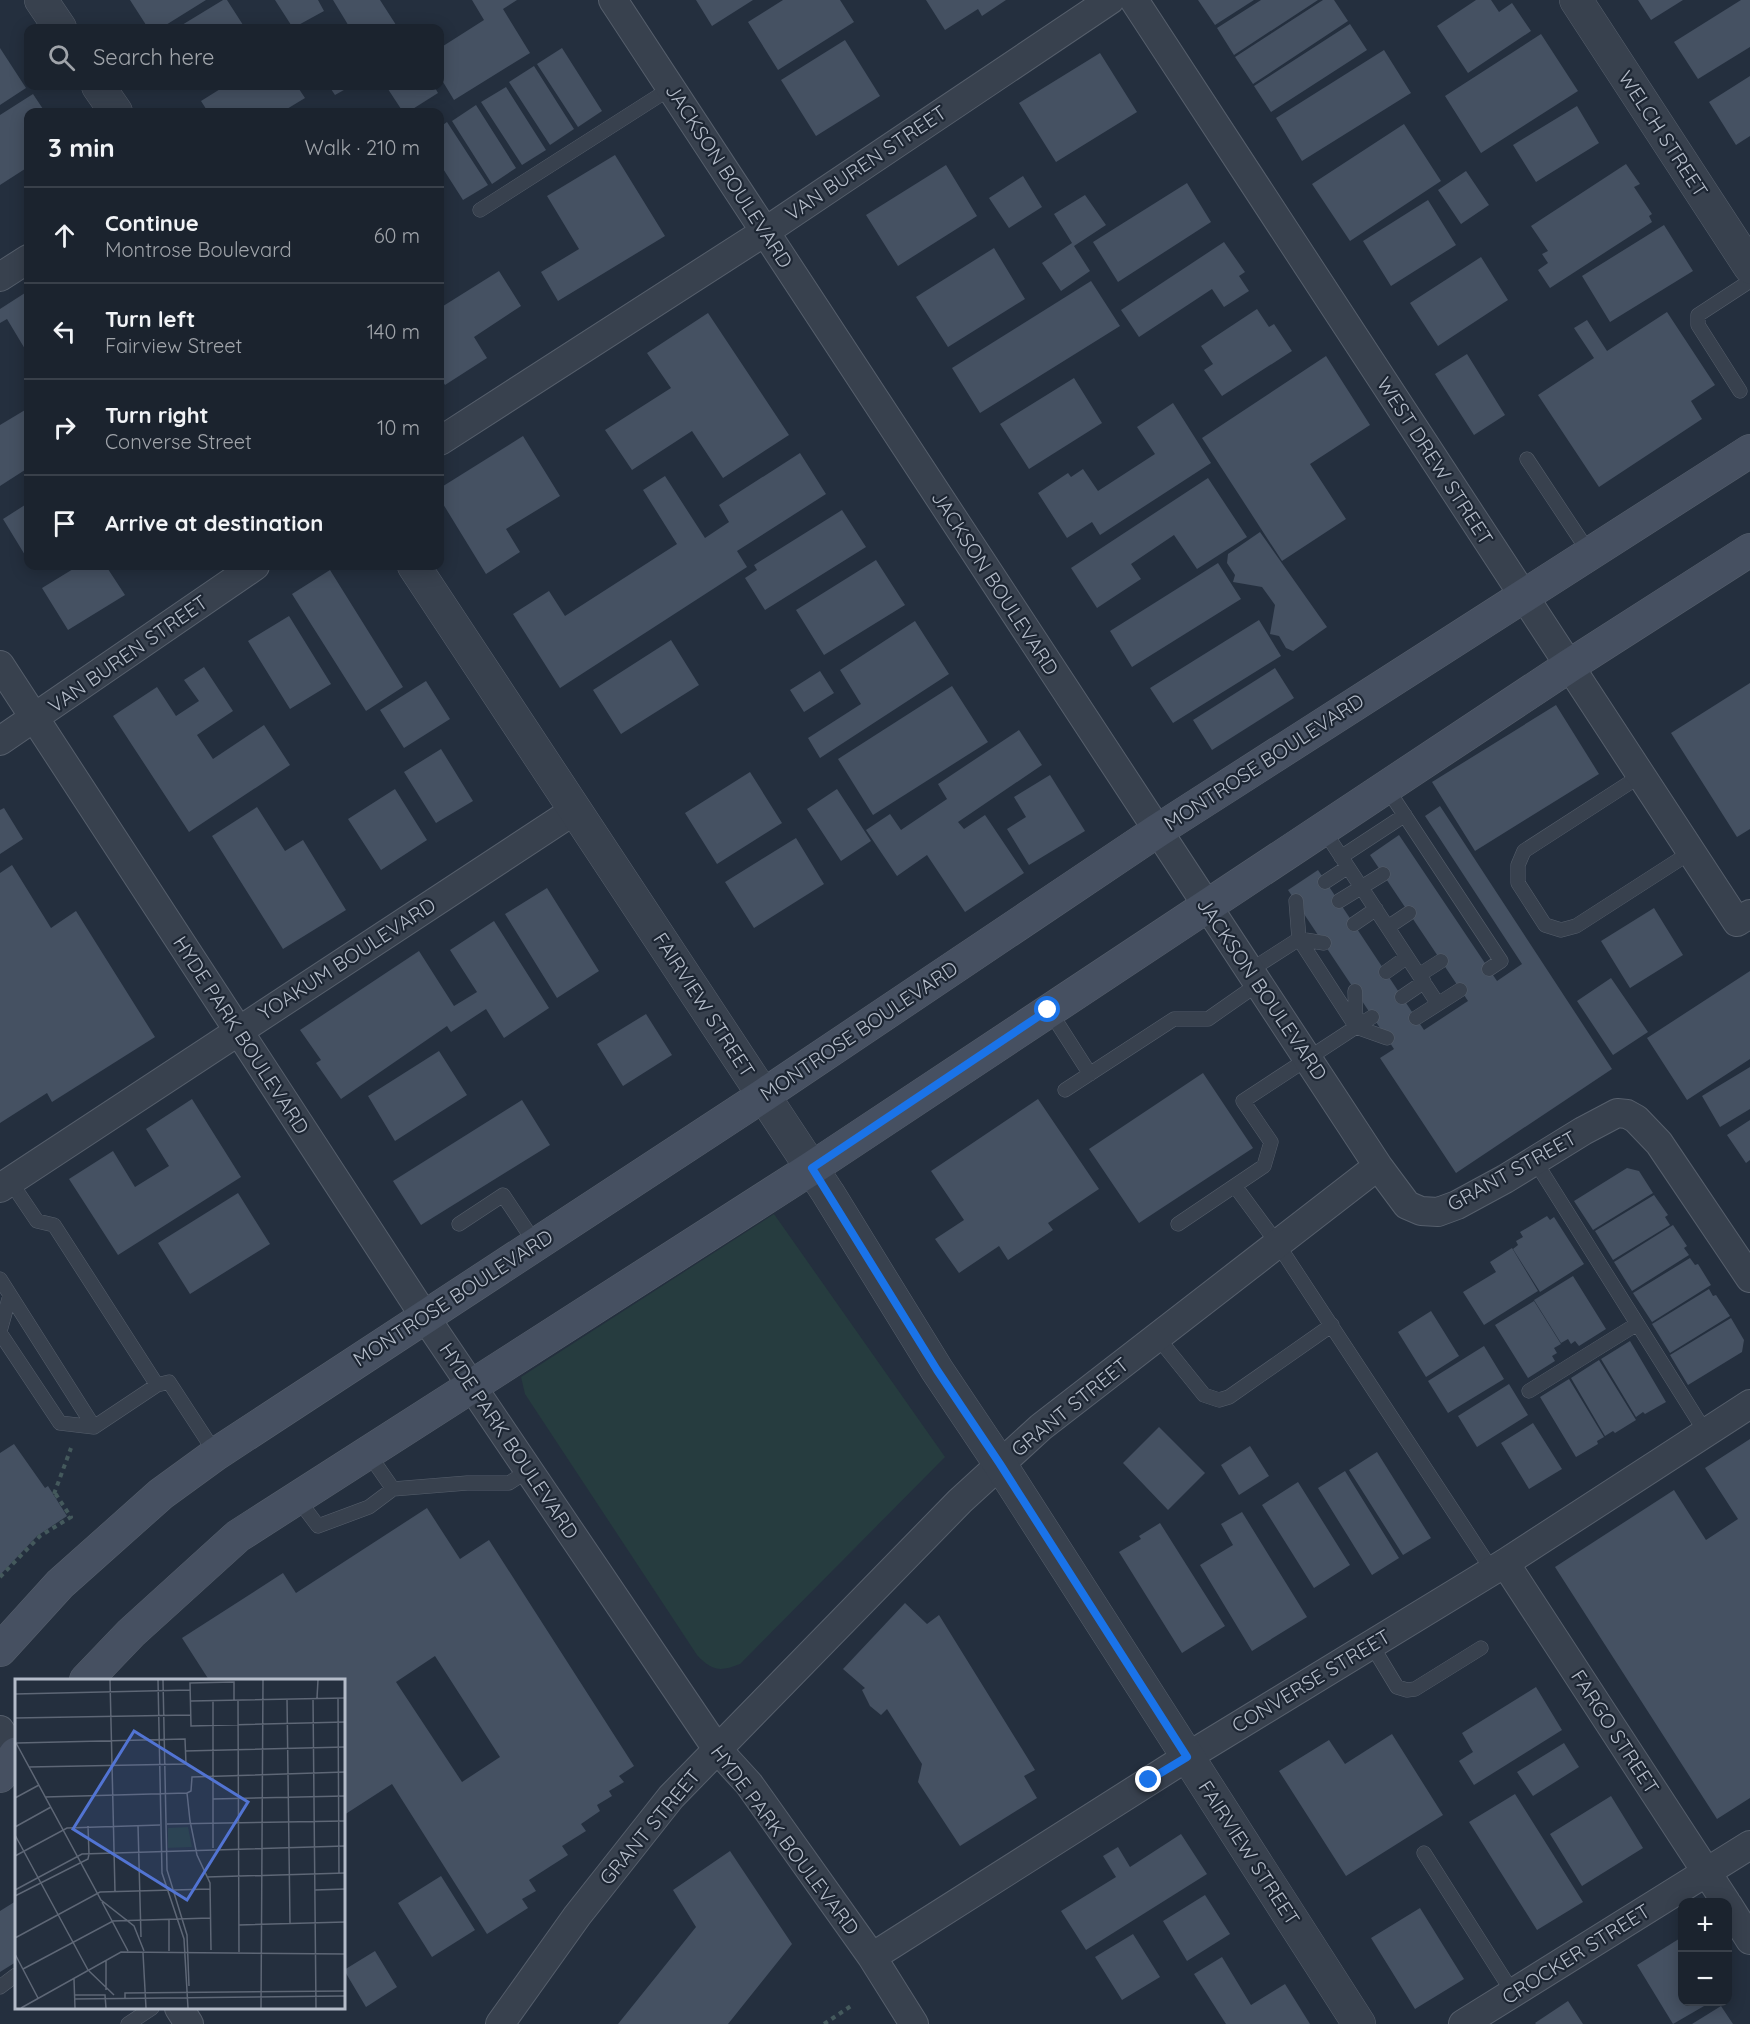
<!DOCTYPE html>
<html lang="en">
<head>
<meta charset="utf-8">
<style>
  body { margin:0; font-family:Quicksand,sans-serif; background:#242b36; color:#f1f3f6 }
  .controls { position:absolute; right:18px; bottom:18px; display:grid; overflow:hidden; border-radius:12px; box-shadow:0 3px 15px #0003 }
  .controls button { width:54px; height:54px; display:grid; place-items:center; padding:0; border:0; border-bottom:2px solid #39404a; background:#1b232e; color:#f1f3f6; font:30px sans-serif }
  .stop { position:absolute; width:18px; height:18px; margin:-14px; border:4px solid #1a73e8; border-radius:50%; background:#fff }
  .stop.end { background:#1a73e8; border-color:#fff; box-shadow:0 2px 6px #0008 }
  .list { margin:0; padding:0; list-style:none }
  h2 { display:flex; justify-content:space-between; align-items:center; height:78px; margin:0; padding:0 24px; font-size:26px }
  h2 small { font-size:20px; font-weight:400; color:#a0a4aa }
  .list li { display:grid; grid-template-columns:39px 1fr auto; gap:18px; align-items:center; box-sizing:border-box; height:96px; padding:0 24px; border-top:2px solid #39404a }
  .list b { display:block; font-size:22px; white-space:nowrap }
  .list p { margin:0; font-size:20px; white-space:nowrap; color:#a0a4aa }
  .list em { font-size:20px; font-style:normal; color:#a0a4aa }
  .icon { flex:none; width:33px; height:33px; fill:none; stroke:currentColor; stroke-width:2; stroke-linecap:round; stroke-linejoin:round }
  .map { position:relative; flex:none; width:1750px; height:2024px; overflow:hidden }
  .search { position:absolute; background:#1b232e; box-shadow:0 3px 15px #0003; left:24px; top:24px; width:420px; height:66px; display:flex; align-items:center; gap:15px; box-sizing:border-box; padding:0 21px; border-radius:12px; color:#a0a4aa; font-size:22px }
  .panel { position:absolute; background:#1b232e; box-shadow:0 3px 15px #0003; left:24px; top:108px; width:420px; height:462px; border-radius:12px }
  .map>svg:first-child { display:block }
  .green { fill:#263c3f }
  .building { fill:#455162; fill-rule:evenodd }
  .lines { fill:none; stroke-linecap:round; stroke-linejoin:round }
  .service-casing { stroke:#565f6c; stroke-width:15 }
  .minor-casing { stroke:#565f6c; stroke-width:30 }
  .tertiary-casing { stroke:#565f6c; stroke-width:34 }
  .secondary-casing { stroke:#565f6c; stroke-width:34 }
  .path { stroke:#44595c; stroke-width:4; stroke-dasharray:4.5 4.5; stroke-linecap:butt }
  .service { stroke:#38414e; stroke-width:14 }
  .minor { stroke:#38414e; stroke-width:28 }
  .tertiary { stroke:#38414e; stroke-width:33 }
  .secondary { stroke:#465061; stroke-width:33 }
  .route { stroke:#1a73e8; stroke-width:8 }
  .labels { text-anchor:middle; stroke-width:4.5; stroke-linejoin:round; paint-order:stroke }
  .street-label { font-size:20px; fill:#b4bcc9; stroke:#1d2633 }
  .inset-road { fill:none; stroke:#5e6776; stroke-width:1.5 }
  .view { fill:#5274d3; fill-opacity:0.15; stroke:#5274d3; stroke-width:3 }
  .inset-edge { fill:none; stroke:#b4bcc9; stroke-width:3 }
</style>
</head>
<body>
<div class="map">
<svg width="1750" height="2024" viewBox="0 0 1750 2024">
  <rect width="100%" height="100%" fill="#242f3e"/>
  <path class="green" d="M774,1214L945,1457L740,1664C720,1672 712,1671 697,1655L525,1394L521,1377Z"/>
  <path class="building" d="M130,0H206L161,28H148Z
    M223,0H227L245,28H177Z
    M275,0H318L324,11L293,28Z
    M333,0H380L398,28H350Z
    M472,0H517L503,9L530,53L454,100L440,77V48L484,20Z
    M696,0H753L712,26Z
    M783,0H840L854,22L778,70L748,22Z
    M926,0H1006L982,16L978,9L945,30Z
    M1198,0H1254L1215,25Z
    M1261,0H1318L1234,55L1217,28Z
    M1323,0H1334L1348,21L1253,84L1235,57Z
    M1476,0H1491L1499,12L1512,3L1531,31L1468,73L1437,26Z
    M1638,0H1683L1651,20Z
    M1741,0H1750V47L1698,79L1674,42Z
    M1350,24L1367,50L1271,112L1254,86Z
    M1541,34L1578,91L1481,153L1445,96Z
    M845,40L880,96L816,136L781,80Z
    M0,48L26,88L0,105Z
    M562,48L602,111L578,127L537,64Z
    M1384,50L1411,93L1302,161L1276,118Z
    M1100,53L1137,112L1056,162L1019,103Z
    M534,66L574,129L550,145L509,82Z
    M1750,76V136L1736,145L1709,102Z
    M225,86H297L305,98L282,112H208L201,101Z
    M329,86H351L335,95Z
    M386,86H434L438,93L408,112H403Z
    M506,87L546,150L522,165L481,102Z
    M33,94L45,112H28V167L0,185V115Z
    M476,105L516,168L492,184L452,121Z
    M1577,106L1599,143L1536,182L1513,145Z
    M447,122L488,185L463,200L440,164V127Z
    M1404,124L1441,181L1350,241L1312,184Z
    M615,155L665,236L558,301L541,272L579,249L547,196Z
    M1626,164L1640,184L1634,187L1652,214L1649,216L1652,222L1550,288L1538,270L1548,263L1542,254L1548,251L1531,226Z
    M946,165L977,216L898,266L866,215Z
    M1466,171L1489,205L1461,224L1438,190Z
    M1023,176L1042,207L1009,228L989,198Z
    M1187,183L1211,222L1118,282L1093,242Z
    M1085,195L1106,225L1074,246L1090,271L1061,291L1042,263L1072,243L1054,214Z
    M1428,200L1456,245L1391,286L1363,241Z
    M1664,225L1693,271L1610,322L1582,276Z
    M1224,242L1245,272L1239,276L1249,291L1224,307L1212,289L1139,337L1121,310Z
    M994,248L1025,299L948,347L916,297Z
    M1481,257L1508,300L1438,346L1410,303Z
    M499,271L521,306L474,337L487,358L445,385L440,377V308Z
    M1091,281L1120,326L980,413L952,368Z
    M28,291V354L7,319L0,323V309Z
    M1257,309L1269,327L1274,324L1292,351L1222,396L1204,370L1213,364L1201,346Z
    M1667,312L1715,385L1691,401L1702,419L1599,487L1538,395L1594,358L1574,328L1587,320L1607,351Z
    M708,313L789,435L723,478L692,431L632,470L605,430L671,388L647,353Z
    M1467,354L1505,415L1474,435L1435,374Z
    M1326,356L1370,425L1310,464L1346,519L1282,561L1202,438Z
    M1074,378L1102,423L1029,469L1000,424Z
    M1173,403L1211,463L1100,535L1092,522L1067,538L1038,493L1068,473L1071,477L1083,469L1098,491L1155,454L1137,427Z
    M25,410L28,416V468L0,486V425Z
    M523,436L560,496L506,529L520,552L486,574L440,499V488Z
    M800,453L826,494L737,551L747,567L560,688L513,614L549,591L565,616L677,544L643,490L665,476L705,538L729,522L719,505Z
    M1208,478L1247,537L1197,569L1174,535L1131,564L1141,579L1097,608L1071,568Z
    M28,503V560L3,519Z
    M842,510L866,547L765,610L745,578L757,570L754,565Z
    M1260,532L1327,627L1293,651L1286,648L1279,636L1270,634L1275,605L1262,587L1233,582L1235,575L1227,563L1228,554Z
    M876,560L905,605L824,655L796,610Z
    M1218,563L1241,599L1132,667L1110,631Z
    M78,566H106L125,595L68,630L42,588Z
    M330,570L403,687L366,711L292,594Z
    M289,616L331,684L290,709L248,641Z
    M1259,620L1281,656L1173,723L1150,688Z
    M915,621L949,674L820,758L808,738L861,704L840,670Z
    M671,640L699,685L621,734L593,690Z
    M204,667L233,711L197,735L213,759L264,725L290,765L189,832L113,716L157,687L176,716L199,701L184,680Z
    M1275,668L1294,698L1212,750L1193,720Z
    M820,671L834,693L804,712L790,690Z
    M426,681L450,719L404,748L380,710Z
    M1750,683V829L1737,837L1671,733Z
    M952,686L988,742L873,815L838,759Z
    M1556,705L1599,774L1475,851L1432,782Z
    M1019,730L1042,765L958,822L964,829L985,815L1024,873L965,912L927,855L897,876L866,830L890,814L901,830L947,799L938,784Z
    M441,749L473,801L436,823L404,772Z
    M750,772L782,823L717,864L685,813Z
    M1050,775L1085,831L1029,865L1007,829L1026,817L1014,797Z
    M395,789L427,840L381,870L348,819Z
    M837,789L871,841L841,861L807,809Z
    M1440,806L1612,1069L1456,1173L1380,1058L1394,1049L1288,890L1318,870L1424,1030L1468,1001L1370,855L1399,835L1497,981L1522,964L1425,816Z
    M257,807L285,851L303,840L346,910L283,949L212,836Z
    M4,808L23,839L0,854V810Z
    M796,838L824,884L754,928L725,882Z
    M12,865L51,928L76,911L155,1037L52,1102L47,1093L0,1123V873Z
    M547,888L599,971L557,998L505,914Z
    M1654,908L1683,955L1630,988L1601,941Z
    M494,921L549,1008L504,1038L486,1009L451,1032L447,1026L341,1099L316,1063L321,1060L300,1030L419,951L454,1006L477,992L450,950Z
    M1750,971V1059L1687,1100L1647,1038Z
    M1611,978L1648,1032L1613,1055L1577,1001Z
    M646,1014L672,1055L623,1086L597,1044Z
    M439,1051L467,1095L395,1141L368,1096Z
    M1750,1067V1109L1720,1127L1702,1096Z
    M1203,1073L1253,1148L1139,1223L1089,1149Z
    M192,1099L241,1177L118,1255L69,1179L113,1151L135,1187L169,1166L146,1129Z
    M1038,1099L1099,1189L1048,1223L1053,1230L1008,1260L999,1246L959,1273L935,1239L964,1220L931,1171Z
    M522,1100L550,1145L421,1225L393,1181Z
    M1750,1120V1160L1746,1163L1727,1135Z
    M1627,1168L1639,1171L1653,1193L1593,1230L1574,1201Z
    M238,1193L270,1244L190,1294L158,1243Z
    M1654,1195L1668,1215L1665,1217L1670,1225L1613,1260L1595,1231Z
    M1547,1216L1550,1220L1554,1217L1584,1264L1540,1292L1513,1249L1518,1245L1516,1241L1523,1237L1520,1232Z
    M1673,1225L1687,1246L1684,1248L1689,1255L1632,1291L1614,1262Z
    M1512,1248L1538,1291L1484,1325L1463,1292L1496,1272L1490,1262Z
    M1690,1258L1695,1265L1698,1264L1711,1285L1652,1322L1633,1293Z
    M1573,1276L1606,1329L1579,1346L1575,1341L1571,1344L1568,1339L1561,1343L1534,1300Z
    M1709,1289L1713,1296L1716,1295L1730,1316L1670,1353L1652,1324Z
    M1534,1301L1561,1344L1554,1348L1557,1353L1552,1356L1555,1361L1528,1378L1495,1325Z
    M1431,1311L1459,1356L1426,1377L1398,1332Z
    M1731,1318L1744,1340L1742,1352L1688,1385L1670,1355Z
    M1630,1341L1666,1402L1645,1414L1643,1412L1636,1417L1601,1359Z
    M1484,1346L1504,1379L1448,1413L1428,1381Z
    M1599,1360L1636,1420L1615,1433L1613,1431L1605,1436L1571,1378Z
    M1569,1379L1604,1437L1597,1441L1598,1444L1576,1457L1540,1397Z
    M1509,1384L1528,1415L1477,1447L1458,1416Z
    M1533,1423L1562,1469L1529,1489L1501,1443Z
    M1159,1427L1205,1473L1168,1510L1123,1463Z
    M1750,1439V1798L1717,1819L1555,1567L1674,1490L1706,1540L1738,1519L1705,1468Z
    M14,1444L45,1488L48,1486L67,1516L37,1536L0,1575V1453Z
    M1250,1446L1269,1476L1239,1495L1221,1465Z
    M1377,1452L1431,1538L1403,1555L1349,1470Z
    M1345,1471L1399,1558L1372,1575L1318,1488Z
    M1298,1482L1350,1565L1314,1588L1262,1505Z
    M427,1508L460,1559L489,1540L634,1766L619,1776L624,1782L609,1791L612,1796L597,1805L600,1811L581,1824L586,1831L562,1846L568,1855L529,1880L536,1891L522,1899L528,1908L487,1934L392,1784L344,1815V1680H209L182,1638L283,1573L296,1593ZM435,1656L500,1757L462,1782L396,1682Z
    M1242,1512L1307,1617L1252,1651L1200,1565L1233,1545L1221,1524Z
    M1160,1523L1225,1626L1182,1653L1119,1552L1141,1539L1139,1536Z
    M905,1603L927,1624L939,1615L1035,1770L1024,1776L1037,1798L960,1846L918,1782L922,1764L887,1709L881,1715L870,1706L862,1690L865,1688L843,1669Z
    M1536,1687L1562,1730L1474,1785L1459,1761L1473,1752L1462,1733Z
    M1392,1734L1443,1815L1346,1876L1279,1771L1329,1740L1345,1764Z
    M1564,1743L1579,1767L1533,1796L1517,1772Z
    M1515,1794L1583,1902L1537,1930L1469,1822Z
    M1611,1796L1643,1848L1582,1886L1550,1834Z
    M1181,1834L1207,1874L1086,1950L1061,1911L1116,1877L1103,1856L1118,1847L1130,1867Z
    M730,1851L792,1944L728,2024H618L696,1927L673,1890Z
    M441,1876L475,1930L432,1957L398,1903Z
    M1205,1895L1230,1934L1187,1961L1163,1921Z
    M16,1901V1962L0,1972V1911Z
    M1420,1908L1464,1979L1415,2009L1371,1938Z
    M1133,1934L1160,1977L1122,2000L1095,1957Z
    M1682,1937V2002H1711L1673,2024L1637,1965Z
    M375,1951L397,1987L366,2007L344,1970Z
    M1222,1957L1251,2005L1285,1984L1310,2024H1226L1194,1974Z
    M1568,2001L1583,2024H1536L1535,2023Z
    M1721,2006L1733,2024H1692Z"/>
  <g class="lines">
    <defs>
      <path id="service" d="M480,210L671,88
        M1740,391L1698,325V315L1750,281
        M1527,459L1590,554
        M1640,776L1524,851L1518,865V883L1545,925L1561,930L1576,926L1691,852
        M1386,787L1501,961L1489,969
        M1323,829L1438,1004
        M1341,857L1405,815
        M1325,882L1348,867
        M1296,901L1299,939
        M1339,901L1383,874
        M1354,924L1376,909
        M1388,927L1409,913
        M1299,939L1324,943
        M1386,972L1407,957
        M1419,975L1441,961
        M1355,991L1356,1027
        M1402,997L1424,982
        M1049,1010L1090,1074
        M1416,1018L1460,990
        M1356,1027L1387,1038
        M1356,1027L1372,1017
        M1065,1090L1174,1019H1208L1258,984
        M1535,1161L1706,1433
        M10,1181L37,1221L54,1225L157,1385
        M1235,1186L1277,1243L1492,1570
        M459,1224L503,1195L535,1243
        M1178,1224L1264,1166L1271,1142L1243,1101L1356,1027L1299,939L1249,971
        M0,1279L94,1427L157,1385L169,1382L216,1454
        M0,1331L10,1295
        M0,1333L60,1423L94,1427
        M1158,1338L1204,1395L1219,1400L1229,1397L1332,1325
        M1529,1391L1637,1324
        M368,1453L393,1489
        M297,1498L318,1526L369,1507L393,1489L467,1483H509L529,1470
        M1371,1644L1397,1687L1407,1690L1415,1689L1481,1648
        M1424,1853L1513,1993
        M0,1987L16,1975
        M128,2024L152,2008"/>
      <path id="minor" d="M613,0L1378,1166L1407,1205L1421,1211L1438,1212L1457,1205L1505,1179L1583,1131L1617,1113L1627,1114L1636,1119L1659,1143L1750,1278
        M1134,0L1737,922L1750,914
        M0,277L28,259
        M440,441L766,231L1110,0
        M0,665L425,1317L717,1749L749,1784L872,1957L914,2024
        M0,741L255,566
        M0,1188L575,810
        M1505,1563L1726,1902
        M0,1730L16,1755
        M1728,1905L1750,1940
        M872,1957L1187,1757L1505,1563L1750,1404
        M179,2008L189,2024
        M500,2024L577,1916L671,1797L960,1501L1041,1427L1378,1166
        M1463,2024L1750,1845"/>
      <path id="tertiary" d="M41,0L60,28
        M1576,0L1750,267
        M98,86L116,112
        M414,566L828,1193L937,1370L1000,1464L1359,2024"/>
      <path id="secondary" d="M0,1650L60,1584L161,1494L216,1454L764,1095L1157,831L1750,451
        M86,1680L131,1633L238,1536L812,1168L1569,666L1750,550
        M0,1776L16,1754"/>
    </defs>
    <use href="#service" class="service-casing"/>
    <use href="#minor" class="minor-casing"/>
    <use href="#tertiary" class="tertiary-casing"/>
    <use href="#secondary" class="secondary-casing"/>
    <path class="path" d="M54,1494L71,1448
      M0,1577L40,1536L71,1517L55,1493
      M824,2024L854,2004"/>
    <use href="#service" class="service"/>
    <use href="#minor" class="minor"/>
    <use href="#tertiary" class="tertiary"/>
    <use href="#secondary" class="secondary"/>
  </g>
  <g class="lines">
    <path class="route" d="M1048,1010L812,1168L937,1370L1000,1464L1187,1757L1149,1780"/>
  </g>
  <g class="labels">
    <g class="street-label">
      <text transform="translate(1663 134) rotate(57)" y="7">WELCH STREET</text>
      <text transform="translate(866 163) rotate(-34)" y="7">VAN BUREN STREET</text>
      <text transform="translate(729 176) rotate(57)" y="7">JACKSON BOULEVARD</text>
      <text transform="translate(1435 461) rotate(57)" y="7">WEST DREW STREET</text>
      <text transform="translate(995 583) rotate(57)" y="7">JACKSON BOULEVARD</text>
      <text transform="translate(128 654) rotate(-35)" y="7">VAN BUREN STREET</text>
      <text transform="translate(1264 762) rotate(-33)" y="7">MONTROSE BOULEVARD</text>
      <text transform="translate(347 959) rotate(-33)" y="7">YOAKUM BOULEVARD</text>
      <text transform="translate(1262 989) rotate(56)" y="7">JACKSON BOULEVARD</text>
      <text transform="translate(704 1005) rotate(57)" y="7">FAIRVIEW STREET</text>
      <text transform="translate(859 1031) rotate(-34)" y="7">MONTROSE BOULEVARD</text>
      <text transform="translate(241 1035) rotate(57)" y="7">HYDE PARK BOULEVARD</text>
      <text transform="translate(1512 1171) rotate(-29)" y="7">GRANT STREET</text>
      <text transform="translate(453 1298) rotate(-33)" y="7">MONTROSE BOULEVARD</text>
      <text transform="translate(1070 1407) rotate(-39)" y="7">GRANT STREET</text>
      <text transform="translate(509 1441) rotate(56)" y="7">HYDE PARK BOULEVARD</text>
      <text transform="translate(1311 1681) rotate(-31)" y="7">CONVERSE STREET</text>
      <text transform="translate(1615 1732) rotate(57)" y="7">FARGO STREET</text>
      <text transform="translate(650 1827) rotate(-50)" y="7">GRANT STREET</text>
      <text transform="translate(785 1840) rotate(53)" y="7">HYDE PARK BOULEVARD</text>
      <text transform="translate(1249 1853) rotate(57)" y="7">FAIRVIEW STREET</text>
      <text transform="translate(1576 1954) rotate(-32)" y="7">CROCKER STREET</text>
    </g>
  </g>
  <g transform="translate(15 1679)">
    <rect width="330" height="330" fill="#242f3e"/>
    <path d="M173,148L177,168L153,169V149Z" fill="#263c3f"/>
    <path class="inset-road" d="M95,1L100,213M143,1L147,194L169,260L173,329M148,1L152,191L172,256L174,307M0,15L175,11M298,19L301,329M302,19L303,1M323,19L324,194M272,20L275,244M198,21V169M219,21V3L175,4L176,47L330,43M223,21L224,273M176,22L330,19M0,39L175,36M0,62L86,221L119,247L129,272M2,64L170,60L171,85L14,88M170,72L330,68M30,118L172,114M0,119L24,106M198,120L330,117M152,145L330,142M123,146L126,258M73,147L74,175M0,148L36,128M0,156L73,291M0,177L52,149L145,146M192,198L330,194M0,211L67,175L330,167M300,211L330,210M0,217L73,180L74,175M87,223L113,272M154,240V272M224,246L330,243M0,259L85,213L195,210M196,271L195,204L182,176L175,142L172,114L176,112L177,98L330,93M128,274L131,329M0,275L23,319M8,290L98,242L195,239M74,292L99,316M59,300L60,329M91,311V282M59,316H90L91,329M110,319V314L330,312M59,320L330,317M6,329L106,273L330,275M246,329L248,1"/>
    <path class="view" d="M119,52L233,123L172,221L58,150Z"/>
    <rect width="330" height="330" class="inset-edge"/>
  </g>
</svg>
<div class="controls">
<button>+</button>
<button>−</button>
</div>
<div class="stop" style="left:1048px;top:1010px"></div>
<div class="stop end" style="left:1149px;top:1780px"></div>
<div class="search"><svg class="icon" aria-label="search" viewBox="0 0 24 24"><circle cx="10" cy="10" r="6"/><path d="M15 15l6 6"/></svg>Search here</div>
<section class="panel">
<h2>3 min<small>Walk · 210 m</small></h2>
<ul class="list">
<li><svg class="icon" aria-label="ahead" viewBox="0 0 24 24"><path d="M12 20V5M6 11l6-6 6 6"/></svg><div><b>Continue</b><p>Montrose Boulevard</p></div><em>60 m</em></li>
<li><svg class="icon" aria-label="left" viewBox="0 0 24 24"><path d="M17 20v-9H6M10 6l-5 5 5 5"/></svg><div><b>Turn left</b><p>Fairview Street</p></div><em>140 m</em></li>
<li><svg class="icon" aria-label="right" viewBox="0 0 24 24"><path d="M7 20v-9h11M14 6l5 5-5 5"/></svg><div><b>Turn right</b><p>Converse Street</p></div><em>10 m</em></li>
<li><svg class="icon" aria-label="arrive" viewBox="0 0 24 24"><path d="M6 21V4h12l-3 4 3 4H6"/></svg><div><b>Arrive at destination</b></div></li>
</ul>
</section>
</div>
</body>
</html>
